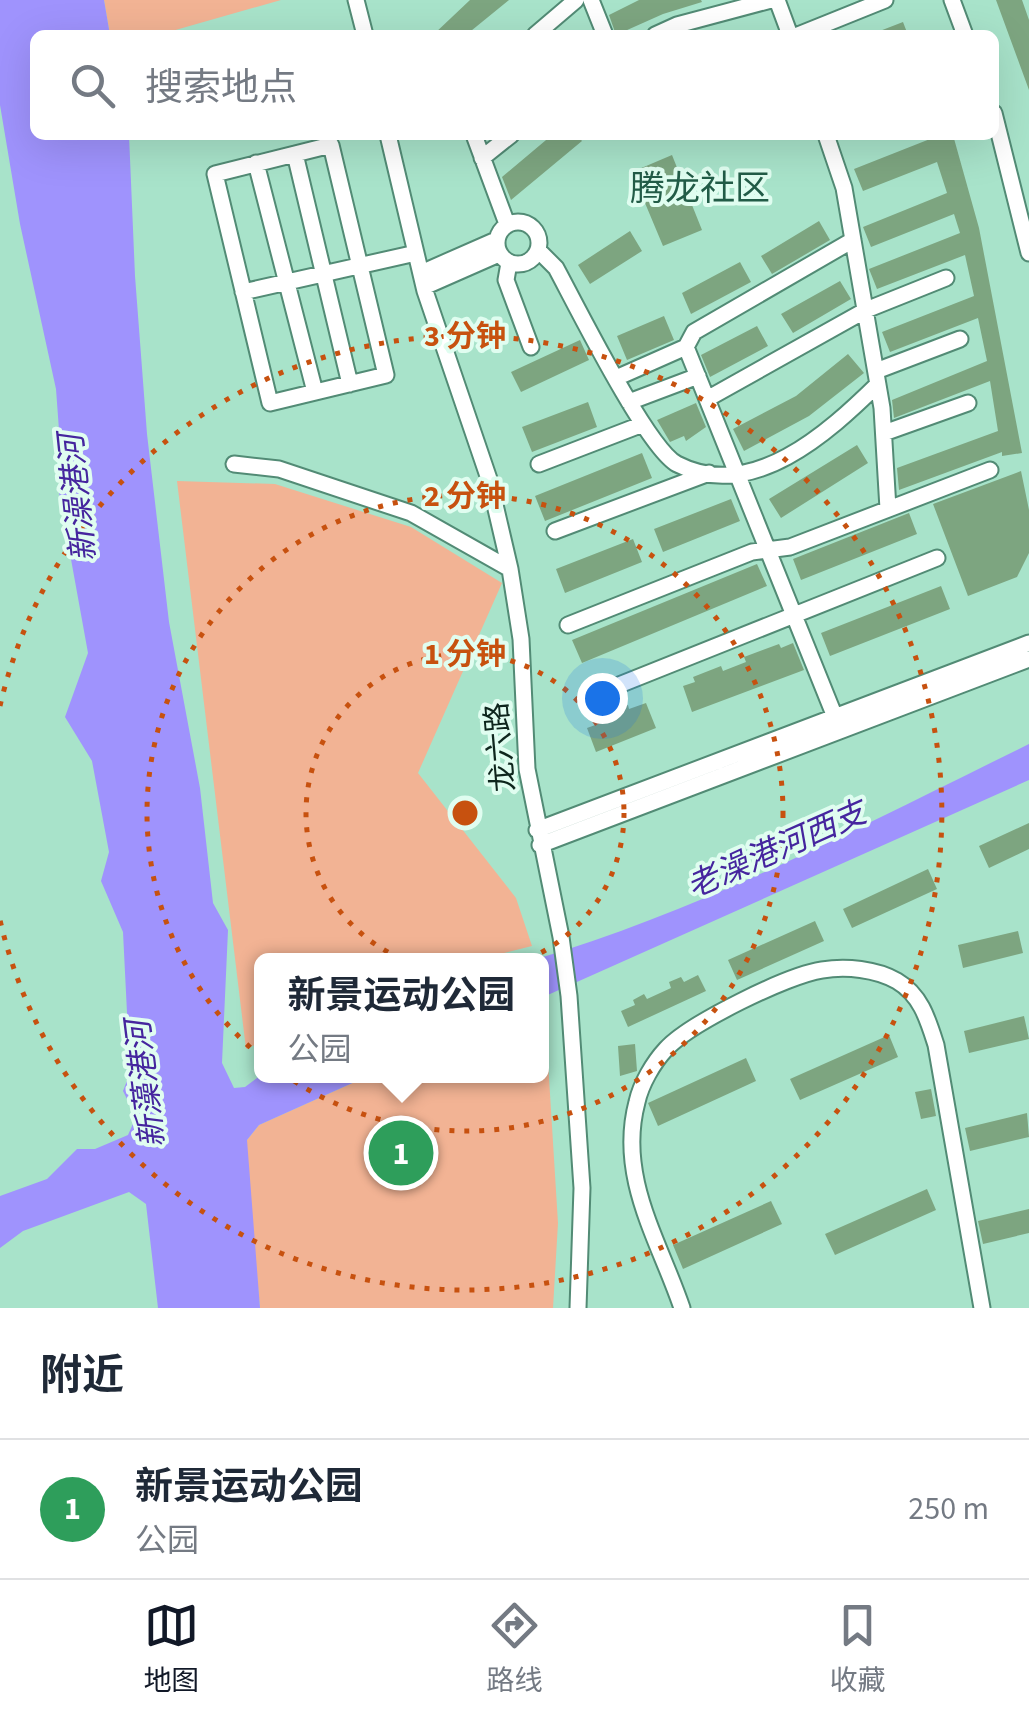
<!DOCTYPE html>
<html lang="zh">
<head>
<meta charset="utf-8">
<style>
  body { margin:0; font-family:"Source Sans 3","Noto Sans SC",sans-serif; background:#f6f6f7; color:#1f2937 }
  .you { position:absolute; left:602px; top:698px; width:35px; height:35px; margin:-25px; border:8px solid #fff; border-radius:50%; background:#1a73e8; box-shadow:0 0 0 15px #1a73e833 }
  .badge { display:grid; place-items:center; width:65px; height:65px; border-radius:50%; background:#111827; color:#fff; font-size:32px; font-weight:700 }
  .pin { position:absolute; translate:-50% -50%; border:5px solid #fff; box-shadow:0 2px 10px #0006 }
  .popup { position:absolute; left:254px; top:953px; width:295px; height:130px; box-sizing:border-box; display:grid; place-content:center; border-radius:15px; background:#fff; filter:drop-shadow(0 2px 8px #0005); font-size:32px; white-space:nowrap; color:#747a83 }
  .popup b { font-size:38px; color:#1f2937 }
  .popup::after { content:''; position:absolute; left:50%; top:100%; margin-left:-20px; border:20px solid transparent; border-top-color:#fff }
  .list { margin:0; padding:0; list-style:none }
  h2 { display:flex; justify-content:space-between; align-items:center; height:130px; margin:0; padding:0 40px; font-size:42px }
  h2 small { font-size:32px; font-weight:400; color:#747a83 }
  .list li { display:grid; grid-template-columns:65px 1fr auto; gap:30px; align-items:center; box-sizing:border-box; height:140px; padding:0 40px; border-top:2px solid #e0e1e3 }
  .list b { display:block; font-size:38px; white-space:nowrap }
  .list p { margin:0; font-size:32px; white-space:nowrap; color:#747a83 }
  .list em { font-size:32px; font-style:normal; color:#747a83 }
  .icon { flex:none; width:55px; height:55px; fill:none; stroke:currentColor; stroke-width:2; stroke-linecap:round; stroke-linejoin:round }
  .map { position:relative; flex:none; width:1029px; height:1308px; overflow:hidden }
  .search { position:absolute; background:#fff; box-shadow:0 10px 40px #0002; left:30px; right:30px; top:30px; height:110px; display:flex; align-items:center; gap:25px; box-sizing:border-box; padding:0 35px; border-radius:15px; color:#747a83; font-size:38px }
  .sheet { height:270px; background:#fff }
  nav { display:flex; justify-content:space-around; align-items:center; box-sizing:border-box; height:140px; border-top:2px solid #e0e1e3; background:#fff; font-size:28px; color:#747a83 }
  nav a { display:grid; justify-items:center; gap:5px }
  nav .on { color:#111827 }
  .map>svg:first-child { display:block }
  .green { fill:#f2b394 }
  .water { fill:#9f93fd }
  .building { fill:#7da580 }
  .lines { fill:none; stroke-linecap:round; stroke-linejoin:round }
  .minor-casing { stroke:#528b75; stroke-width:19 }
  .minor { stroke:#fff; stroke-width:15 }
  .ring { fill:none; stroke:#c7510f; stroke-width:5; stroke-dasharray:5 10 }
  .labels { text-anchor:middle; stroke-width:8; stroke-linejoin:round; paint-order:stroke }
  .street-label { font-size:30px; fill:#0e261d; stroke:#e0fdf0 }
  .water-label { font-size:32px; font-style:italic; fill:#45259e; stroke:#e0fdf0 }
  .quarter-label { font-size:35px; fill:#225c47; stroke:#e0fdf0 }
  .centre { fill:#c7510f; stroke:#e0fdf0; stroke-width:5 }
  .ring-label { font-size:30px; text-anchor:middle; font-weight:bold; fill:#c7510f; stroke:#e0fdf0; stroke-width:8; stroke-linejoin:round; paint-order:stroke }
</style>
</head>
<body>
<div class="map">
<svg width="1029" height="1308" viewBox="0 0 1029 1308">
  <rect width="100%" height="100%" fill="#a8e3ca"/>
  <path class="green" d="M104,0H281L158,35H110Z
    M177,481L275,484L411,527L502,583L418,773L516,898L532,946L477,960H261V1042L246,1049Z
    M544,997L558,1223L553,1308H260L247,1166V1140L259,1125L368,1076H541V998Z"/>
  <path class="water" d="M0,0H104L110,35H35V135H129L135,276L147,434L169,622L200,788L213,903L228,930L222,1063L234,1088L245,1087L261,1075L368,1076L259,1125L247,1140L260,1308H158L146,1204L129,1192L23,1231L0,1248V1196L47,1179L77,1149H95L128,1135L136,1117L123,1091L130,1073L123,932L101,881L109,852L92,761L65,717L88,653L59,493L71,450L59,430L56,389L20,224L0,105Z
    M1029,744V780L541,998V960H533C706,909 868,823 1029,744Z"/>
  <path class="building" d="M470,0H509L466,35H433Z
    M639,0H701L702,2L663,14L616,35L609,15Z
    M996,0H1022L1029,20V90Z
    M903,22L908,35H872V34Z
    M552,135H577L582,141L511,200L502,177Z
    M928,135H953L979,228L1022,453L1002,456V452L899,490L897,468L998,431L990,381L894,418L892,400L987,361L978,318L890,352L882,332L974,296L965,255L877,289L869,269L960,233L954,214L871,247L863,227L947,193L937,162L863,191L854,169L930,139Z
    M672,155L702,230L663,246L632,172Z
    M819,221L830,240L772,274L761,256Z
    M630,231L642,251L590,284L578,265Z
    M740,262L751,282L691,314L682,293Z
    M840,281L851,299L793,333L781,314Z
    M664,316L674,340L627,360L617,336Z
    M757,326L768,346L710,377L701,355Z
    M580,340L589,360L521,392L511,372Z
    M848,354L864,373L809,416L744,451L733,429L796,396Z
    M588,402L597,427L532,452L522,427Z
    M696,403L706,427L686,441L684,436L670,442L657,420Z
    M857,445L868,463L781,518L769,499Z
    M642,453L652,478L545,521L535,496Z
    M1021,471L1029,510V553L1017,577L968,596L933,504Z
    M731,499L740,521L663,552L654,529Z
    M909,513L917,534L801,580L793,559Z
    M633,539L642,562L565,593L556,569Z
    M757,564L767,586L582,663L572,640Z
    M941,586L950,609L830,656L821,633Z
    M793,643L804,670L692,712L683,686L695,682L693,677L721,666L723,671L746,662L744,657L779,644L781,648Z
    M646,703L656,728L596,752L587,728L598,724L596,717L628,705L629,709Z
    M1029,823V849L989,868L979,846Z
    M928,869L937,889L852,928L843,909Z
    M815,921L824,941L737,980L728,960Z
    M1018,931L1023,953L963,968L958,945Z
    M698,975L706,991L628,1027L621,1011L635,1005L633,1000L644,994L647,999L671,988L669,982L681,977L684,982Z
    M1024,1016L1029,1039L969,1053L964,1031Z
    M889,1035L898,1057L800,1100L790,1079Z
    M635,1044L637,1071L620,1076L618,1046Z
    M746,1058L756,1081L658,1126L648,1103Z
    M931,1089L936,1116L921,1119L915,1092Z
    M1027,1113L1029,1137L970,1151L965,1128Z
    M927,1189L936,1210L835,1255L825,1234Z
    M771,1201L782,1224L683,1269L673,1245Z
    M1029,1209V1233L983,1244L978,1221Z"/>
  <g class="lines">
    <defs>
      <path id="minor" d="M356,0L365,35
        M591,0L605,35
        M777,0L790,35
        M952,0L965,35
        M535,35L576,0
        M655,35L677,25L771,0
        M798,35L885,0
        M994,113L1029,253
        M388,135L425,291L489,479L510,569L521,639L527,769L561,937L569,996L582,1188L578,1308
        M474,135L507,224
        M826,135L844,188L882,408L888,509
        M331,145L386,375L270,403L215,174Z
        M295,154L350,384
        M482,158L511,135
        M256,163L315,392
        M497 243a21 21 0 1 1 42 0a21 21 0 1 1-42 0Z
        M538,250L556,268C576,305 647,448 677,464C752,503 829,432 878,384
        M509,263L506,280L531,347
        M421,273L496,240
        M424,287L499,254
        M243,292L416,253
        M876,371L960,339
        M616,378L686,347
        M707,399L866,310L946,278
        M629,402L698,376
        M884,433L968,403
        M234,464L279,469L411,513L510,569
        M539,464L643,424
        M555,531L709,473
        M568,625L752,552L790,547L990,470
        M599,693L937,558
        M835,717L686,347L694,332L853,240
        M537,830L1029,643
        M540,845L1029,659
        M682,1308C659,1240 617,1177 637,1102C641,1084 653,1063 666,1049C690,1023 788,975 822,970C846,966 876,969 897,981C921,995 928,1020 936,1045L982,1308"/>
    </defs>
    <use href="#minor" class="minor-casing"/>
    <use href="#minor" class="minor"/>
  </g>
  <g class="ring">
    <circle cx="465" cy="813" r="159"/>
    <circle cx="465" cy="813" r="318"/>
    <path d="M0 706A477 477 0 1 1 0 920"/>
  </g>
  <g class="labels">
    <g class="street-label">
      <text transform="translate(500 747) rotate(-95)" y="10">龙六路</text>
    </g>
    <g class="water-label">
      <text transform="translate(77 498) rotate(-96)" y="11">新澡港河</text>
      <text transform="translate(776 849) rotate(-24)" y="11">老澡港河西支</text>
      <text transform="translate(145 1084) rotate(-97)" y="11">新藻港河</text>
    </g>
    <g class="quarter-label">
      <text x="700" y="200">腾龙社区</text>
    </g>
  </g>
  <circle cx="465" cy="813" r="15" class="centre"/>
  <g class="ring-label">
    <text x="465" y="346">3 分钟</text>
    <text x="465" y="506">2 分钟</text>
    <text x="465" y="664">1 分钟</text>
  </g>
</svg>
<div class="you"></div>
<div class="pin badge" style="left:401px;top:1153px;background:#2e9e5b">1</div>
<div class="popup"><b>新景运动公园</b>公园</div>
<div class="search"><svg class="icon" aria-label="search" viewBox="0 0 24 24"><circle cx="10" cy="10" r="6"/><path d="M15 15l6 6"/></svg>搜索地点</div>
</div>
<section class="sheet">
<h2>附近<small></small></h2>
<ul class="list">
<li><span class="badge" style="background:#2e9e5b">1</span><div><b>新景运动公园</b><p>公园</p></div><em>250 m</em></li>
</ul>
</section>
<nav>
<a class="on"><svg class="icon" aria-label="map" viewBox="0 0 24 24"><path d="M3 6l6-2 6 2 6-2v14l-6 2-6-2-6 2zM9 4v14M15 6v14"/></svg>地图</a>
<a><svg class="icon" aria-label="directions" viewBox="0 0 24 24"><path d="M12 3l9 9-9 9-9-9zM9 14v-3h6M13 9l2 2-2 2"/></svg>路线</a>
<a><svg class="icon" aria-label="saved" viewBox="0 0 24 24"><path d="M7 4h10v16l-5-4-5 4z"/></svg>收藏</a>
</nav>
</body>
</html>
